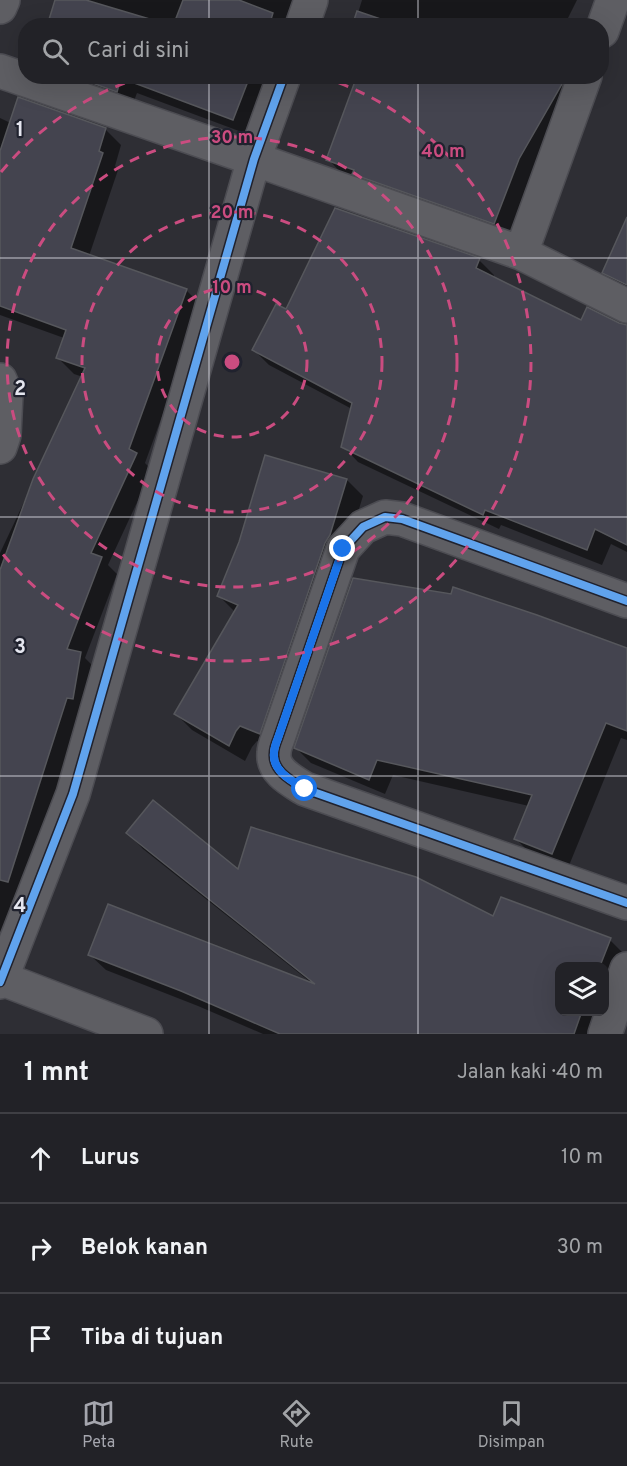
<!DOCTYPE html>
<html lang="id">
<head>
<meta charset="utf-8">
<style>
  body { margin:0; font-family:Overpass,sans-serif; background:#2e2f33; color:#f1f3f6 }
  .controls { position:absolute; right:18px; bottom:18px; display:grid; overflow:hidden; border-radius:12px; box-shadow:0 6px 24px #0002 }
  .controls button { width:54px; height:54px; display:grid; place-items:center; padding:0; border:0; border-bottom:2px solid #3f3f44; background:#222227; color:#f1f3f6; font:30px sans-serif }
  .stop { position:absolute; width:18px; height:18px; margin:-14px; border:4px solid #1a73e8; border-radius:50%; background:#fff }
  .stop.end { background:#1a73e8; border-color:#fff; box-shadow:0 2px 6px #0008 }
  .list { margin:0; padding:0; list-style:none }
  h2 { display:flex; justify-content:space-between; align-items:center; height:78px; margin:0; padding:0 24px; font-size:26px }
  h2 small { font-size:20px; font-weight:400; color:#a2a4a7 }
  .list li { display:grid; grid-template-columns:39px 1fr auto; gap:18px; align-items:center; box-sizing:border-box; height:90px; padding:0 24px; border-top:2px solid #3f3f44 }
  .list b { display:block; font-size:22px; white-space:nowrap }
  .list em { font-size:20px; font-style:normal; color:#a2a4a7 }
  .icon { flex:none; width:33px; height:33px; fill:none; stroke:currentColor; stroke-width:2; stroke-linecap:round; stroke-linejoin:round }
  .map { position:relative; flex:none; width:627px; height:1034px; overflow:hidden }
  .search { position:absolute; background:#222227; box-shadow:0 6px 24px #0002; left:18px; right:18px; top:18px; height:66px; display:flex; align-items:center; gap:15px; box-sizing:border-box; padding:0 21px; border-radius:24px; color:#a2a4a7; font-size:22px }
  .sheet { height:348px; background:#222227 }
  nav { display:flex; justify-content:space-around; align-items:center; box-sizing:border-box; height:84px; border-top:2px solid #3f3f44; background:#222227; font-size:16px; color:#a2a4a7 }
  nav a { display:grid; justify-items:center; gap:3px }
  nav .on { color:#a5a6ae }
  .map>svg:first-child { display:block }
  .shadow { fill:#0007 }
  .building { fill:#44444f; stroke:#56575c; stroke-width:1.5 }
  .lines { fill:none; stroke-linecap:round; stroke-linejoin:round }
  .street-casing { stroke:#4c4c52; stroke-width:36 }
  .street { stroke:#5e5e63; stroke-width:33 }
  .cycleway-casing { stroke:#20222e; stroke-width:11 }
  .cycleway { stroke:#60a3ed; stroke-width:8 }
  .route { stroke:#1a73e8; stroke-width:8 }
  .grid { fill:none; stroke:#e5e6ef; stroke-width:1.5; stroke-opacity:0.55 }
  .ring { fill:none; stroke:#cb4c80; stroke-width:3; stroke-dasharray:10 8 }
  .grid-label { font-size:20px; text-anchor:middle; font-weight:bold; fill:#e5e6ef; stroke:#20222e; stroke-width:4.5; stroke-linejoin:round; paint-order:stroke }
  .centre { fill:#cb4c80; stroke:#20222e; stroke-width:3 }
  .ring-label { font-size:18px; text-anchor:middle; font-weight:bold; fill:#cb4c80; stroke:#20222e; stroke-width:4.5; stroke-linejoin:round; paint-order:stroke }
</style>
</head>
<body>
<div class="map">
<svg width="627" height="1034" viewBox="0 0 627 1034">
  <rect width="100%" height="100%" fill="#2e2e34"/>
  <path class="shadow" d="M57,0H299L289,26H49Z
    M362,0H577L564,26H354Z
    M51,76H269L247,134L137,93L132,106Z
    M561,85L577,101L510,238L343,175L328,159Z
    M0,118L19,127L105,129L121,145L115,166L118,170L89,256L186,290L202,306L145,463L152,470L108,565L117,574L85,658L96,669L36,859L0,948V553L83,377L74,374L58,358L64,338L0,315Z
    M627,221V292L619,288L604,272Z
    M479,260L494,275L493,278L581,322L627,326V552L611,544L602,565L501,525L499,529L358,462L343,446L352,409L269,365L254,350L286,311Z
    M266,457L347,480L363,496L346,551L275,748L257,741L252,747L245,761L192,730L176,714L235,612L218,595L241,543Z
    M627,649V740L621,738L568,868L531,854L516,839L529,806L393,775L385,794L311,763L296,748Z
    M128,833L239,871L610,940L625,955L604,1009V966H560V1012H604L597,1028L590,1026L587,1034H263L198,1006L106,970L90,955L314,985L143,849Z"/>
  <path class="building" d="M55,0H86L173,26H47Z
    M183,0H239L273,13L269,26H173Z
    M357,11L401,26H352Z
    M73,76H250L233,120L121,78L117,92Z
    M357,76H549L562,84L519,159L494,224L352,174L354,170L326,160Z
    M18,97L106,128L99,151L103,153L71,248L187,289L129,449L137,453L91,553L102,557L67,649L81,652L73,699L67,698L8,882L0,880V570L33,479L85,368L56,358L66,330L0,306V151Z
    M335,208L480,258L476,268L581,320L587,307L619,323L627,325V545L595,529L587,550L485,510L483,515L341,447L352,403L252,350L276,304L286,309Z
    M627,217V285L602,273Z
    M265,455L347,479L330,535L325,543L260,734L240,726L236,731L229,746L174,714L238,605L217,596L239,542Z
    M353,578L451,594L453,587L537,615L627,648V731L606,723L552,854L514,839L532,795L377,760L369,780L294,748Z
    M153,800L238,869L251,827L416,877L493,916L501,897L611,938L600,966H560V1011H582L574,1034H280L181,991L88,955L108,904L315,984L126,833Z"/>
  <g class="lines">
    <defs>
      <path id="street" d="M0,7L3,0
        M302,26L311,0
        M602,31L613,0
        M0,71L254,159L521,253L627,306
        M521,253L585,76
        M0,380L6,394L4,435L0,447
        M627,601L402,519L385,517L363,527L343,549L278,738C276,743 274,748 274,753C272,771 292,781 305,789L627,903
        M0,978L146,1034
        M0,982L73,794L254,159L284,76
        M605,1034L627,969"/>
    </defs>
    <use href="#street" class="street-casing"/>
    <use href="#street" class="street"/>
    <defs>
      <path id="cycleway" d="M627,601L402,519L385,517L363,527L343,549L278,738C276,743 274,748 274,753C272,771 292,781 305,789L627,903
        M0,982L73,794L254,159L284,76"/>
    </defs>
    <use href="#cycleway" class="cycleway-casing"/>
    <use href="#cycleway" class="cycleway"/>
  </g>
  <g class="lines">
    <path class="route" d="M305,789C292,781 272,771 274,753C274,748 276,743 278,738L343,549"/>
  </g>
  <path class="grid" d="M209,0V26M418,0V26M209,76V1034M418,76V1034M0,258H627M0,517H627M0,776H627"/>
  <g class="ring">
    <circle cx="232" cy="362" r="75"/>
    <circle cx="232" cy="362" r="150"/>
    <circle cx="232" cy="362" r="225"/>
    <path d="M1 172A299 299 0 0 1 142 77M322 77A299 299 0 1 1 1 552"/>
  </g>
  <g class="grid-label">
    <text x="20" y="136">1</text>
    <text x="20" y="395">2</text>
    <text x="20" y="653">3</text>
    <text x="20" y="912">4</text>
  </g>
  <circle cx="232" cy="362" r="9" class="centre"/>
  <g class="ring-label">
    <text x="232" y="143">30 m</text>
    <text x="443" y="157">40 m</text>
    <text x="232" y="218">20 m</text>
    <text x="232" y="293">10 m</text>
  </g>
</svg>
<div class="controls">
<button><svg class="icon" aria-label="layers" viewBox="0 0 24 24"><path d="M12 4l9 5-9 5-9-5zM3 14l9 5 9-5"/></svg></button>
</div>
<div class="stop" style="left:305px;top:789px"></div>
<div class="stop end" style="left:343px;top:549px"></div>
<div class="search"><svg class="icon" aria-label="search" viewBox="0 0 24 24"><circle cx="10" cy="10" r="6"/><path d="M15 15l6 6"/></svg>Cari di sini</div>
</div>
<section class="sheet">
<h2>1 mnt<small>Jalan kaki · 40 m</small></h2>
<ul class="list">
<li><svg class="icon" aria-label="ahead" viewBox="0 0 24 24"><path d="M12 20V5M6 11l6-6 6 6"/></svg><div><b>Lurus</b></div><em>10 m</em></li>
<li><svg class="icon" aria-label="right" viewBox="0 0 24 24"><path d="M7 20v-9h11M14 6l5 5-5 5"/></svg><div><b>Belok kanan</b></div><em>30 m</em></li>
<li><svg class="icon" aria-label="arrive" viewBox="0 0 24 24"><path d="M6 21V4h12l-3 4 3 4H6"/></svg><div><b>Tiba di tujuan</b></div></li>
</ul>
</section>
<nav>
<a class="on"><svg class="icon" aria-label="map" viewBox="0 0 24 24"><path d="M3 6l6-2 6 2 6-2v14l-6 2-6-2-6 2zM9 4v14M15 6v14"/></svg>Peta</a>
<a><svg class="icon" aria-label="directions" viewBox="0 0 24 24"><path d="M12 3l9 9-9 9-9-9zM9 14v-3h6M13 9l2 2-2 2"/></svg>Rute</a>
<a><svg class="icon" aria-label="saved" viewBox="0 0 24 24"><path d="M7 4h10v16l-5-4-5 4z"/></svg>Disimpan</a>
</nav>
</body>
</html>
